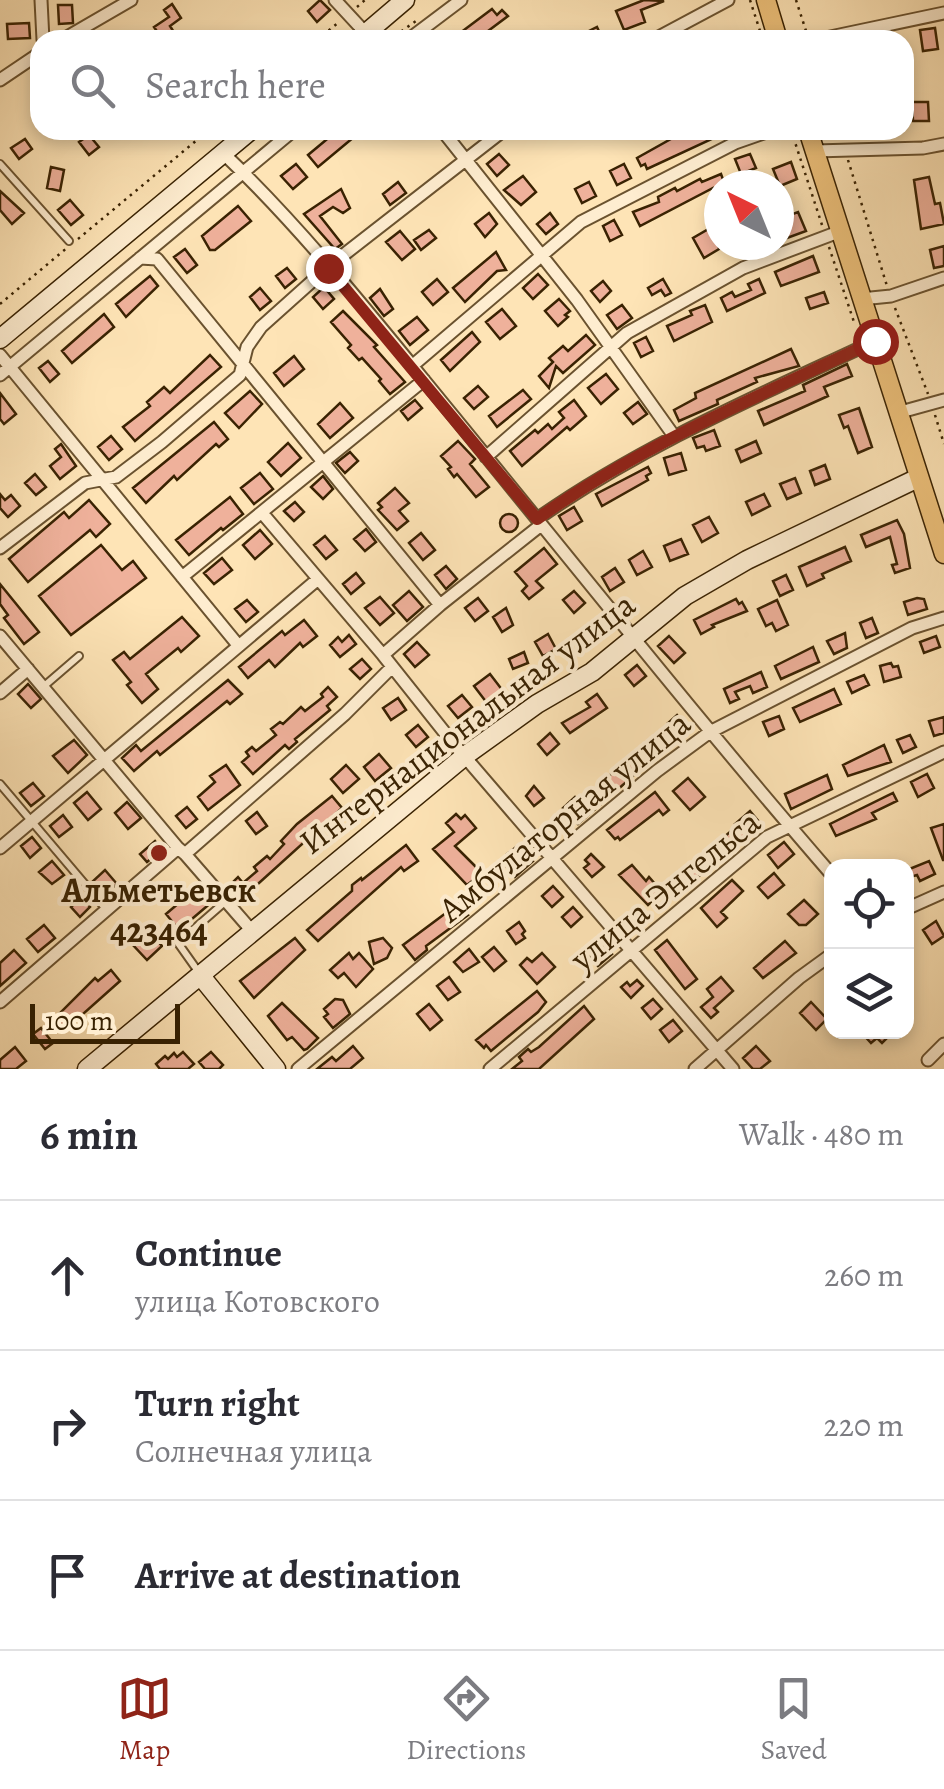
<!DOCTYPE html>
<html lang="en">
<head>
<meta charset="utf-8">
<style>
  body { margin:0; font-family:Alegreya,serif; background:#f7f7f7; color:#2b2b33 }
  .controls { position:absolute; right:30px; bottom:30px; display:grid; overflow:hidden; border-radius:20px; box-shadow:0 5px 15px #0003 }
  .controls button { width:90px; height:90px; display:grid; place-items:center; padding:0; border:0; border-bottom:2px solid #e1e1e2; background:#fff; color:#2b2b33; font:50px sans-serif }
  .compass { position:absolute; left:704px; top:170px; width:90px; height:90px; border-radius:50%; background:#fff; box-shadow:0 5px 15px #0003; rotate:317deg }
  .scale { position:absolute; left:30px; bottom:25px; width:150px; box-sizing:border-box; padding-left:10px; border:5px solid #392202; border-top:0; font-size:28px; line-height:35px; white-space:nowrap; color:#392202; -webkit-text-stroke:8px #feedd0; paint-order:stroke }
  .stop { position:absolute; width:30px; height:30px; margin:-22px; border:8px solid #8f2418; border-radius:50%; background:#fff }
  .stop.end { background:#8f2418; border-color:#fff; box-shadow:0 2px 10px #0008 }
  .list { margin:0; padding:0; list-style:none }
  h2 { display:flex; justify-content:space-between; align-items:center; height:130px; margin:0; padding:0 40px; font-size:42px }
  h2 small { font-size:32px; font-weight:400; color:#7c7c81 }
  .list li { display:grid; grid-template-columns:65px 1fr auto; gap:30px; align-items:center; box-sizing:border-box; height:150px; padding:0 40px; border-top:2px solid #e1e1e2 }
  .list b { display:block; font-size:38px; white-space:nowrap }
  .list p { margin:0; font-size:32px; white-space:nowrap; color:#7c7c81 }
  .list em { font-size:32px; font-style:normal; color:#7c7c81 }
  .icon { flex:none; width:55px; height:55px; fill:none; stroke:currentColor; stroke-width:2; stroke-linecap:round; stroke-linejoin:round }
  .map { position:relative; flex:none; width:944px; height:1069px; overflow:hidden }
  .search { position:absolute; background:#fff; box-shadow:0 5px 15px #0003; left:30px; right:30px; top:30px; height:110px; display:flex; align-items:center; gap:25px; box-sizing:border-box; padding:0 35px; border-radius:30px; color:#7c7c81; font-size:38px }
  .sheet { height:580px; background:#fff }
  nav { display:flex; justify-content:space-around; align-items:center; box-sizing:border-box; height:140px; border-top:2px solid #e1e1e2; background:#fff; font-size:28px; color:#7c7c81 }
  nav a { display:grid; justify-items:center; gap:5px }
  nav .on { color:#8f2418 }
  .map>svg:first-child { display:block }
  .building { fill:#efb19b; stroke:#392202; stroke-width:2.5 }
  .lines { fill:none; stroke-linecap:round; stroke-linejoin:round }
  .lane-casing { stroke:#6a522f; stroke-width:10 }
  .street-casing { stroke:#6a522f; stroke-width:15 }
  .secondary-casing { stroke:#392202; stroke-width:21 }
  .primary-casing { stroke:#392202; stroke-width:21 }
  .path { stroke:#392202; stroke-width:2.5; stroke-dasharray:2.5 5; stroke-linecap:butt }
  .lane { stroke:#feedd0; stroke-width:6 }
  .street { stroke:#feedd0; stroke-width:11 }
  .secondary { stroke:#feedd0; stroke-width:18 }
  .primary { stroke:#efc27b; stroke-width:18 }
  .route { stroke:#8f2418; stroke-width:12 }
  .poi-dot { fill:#8f2418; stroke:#feedd0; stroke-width:4 }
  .labels { text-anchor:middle; stroke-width:8; stroke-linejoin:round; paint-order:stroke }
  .street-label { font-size:35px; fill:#392202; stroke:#feedd0 }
  .poi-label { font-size:35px; font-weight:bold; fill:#392202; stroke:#feedd0 }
</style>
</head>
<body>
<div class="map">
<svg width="944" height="1069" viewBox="0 0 944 1069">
  <rect width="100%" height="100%" fill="#fee4b6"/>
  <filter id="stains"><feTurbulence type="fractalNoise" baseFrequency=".002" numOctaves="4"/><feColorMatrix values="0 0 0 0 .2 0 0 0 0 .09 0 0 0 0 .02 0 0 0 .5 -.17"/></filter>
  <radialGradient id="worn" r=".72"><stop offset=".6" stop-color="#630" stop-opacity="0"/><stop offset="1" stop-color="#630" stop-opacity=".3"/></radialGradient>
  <path class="building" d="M320,0L330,10L317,22L308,11Z
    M644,0L664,1L641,10L645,22L624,30L616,11Z
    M172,4L181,18L170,26L175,34L163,40L154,27L169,17L164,10Z
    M58,5H72L73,23L59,24Z
    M492,9L497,15L502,10L508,16L476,40H465L460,33Z
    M29,23L30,38L8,39L7,24Z
    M597,27L603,40H571Z
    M935,28L938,49L923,51L920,30Z
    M912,102H928L929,121H913Z
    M338,130H349L354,137L318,167L308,155Z
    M687,130H710L714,138L647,169L645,164L641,166L637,158Z
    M89,135L99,147L89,155L79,142Z
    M25,139L32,149L19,159L11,148Z
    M499,154L509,165L497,176L487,164Z
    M750,154L756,168L741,174L735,159Z
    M791,162L797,179L780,186L773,169Z
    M296,164L307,177L293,189L281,176Z
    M624,164L631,178L617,185L610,171Z
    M51,167L64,170L60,191L47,188Z
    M721,174L725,185H719V202L713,188L640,226L633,212L659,202L658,197L675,188L677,191L700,179L702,182Z
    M523,176L536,192L521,205L504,190Z
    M929,177L935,204L940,203L944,224L921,229L914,180Z
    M398,182L406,193L390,205L383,194Z
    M589,182L596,196L582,203L575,189Z
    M341,189L350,208L343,213L333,207L320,216L342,244L335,249L304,214Z
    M0,191L24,213L12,224L0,210Z
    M70,200L83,215L71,225L58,210Z
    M238,206L251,221L215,250H210L202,236Z
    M798,212L806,231L779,241V219Z
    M489,213L497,224L485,237L475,224Z
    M550,213L558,224L546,234L537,224Z
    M614,220L622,235L610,241L603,226Z
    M712,227L719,239V249L704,258L693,238Z
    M429,230L436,238L421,250L414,240Z
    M400,231L415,249L402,260L386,242Z
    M944,246V266L934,268L930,250Z
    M185,249L197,265L187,273L174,257Z
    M496,252L506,270L497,271L465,302L453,288Z
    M813,256L819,272L781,286L775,272Z
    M287,268L296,279L285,288L276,276Z
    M538,274L548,285L533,299L523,288Z
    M150,276L158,286L126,317L116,304Z
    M437,279L448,292L433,305L422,292Z
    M663,279L671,293L665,296L661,290L652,295L648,288Z
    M759,279L765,293L727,311L721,298L732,292L735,297L751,290L748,284Z
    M603,281L611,291L600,302L591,291Z
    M324,287L334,299L323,309L313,297Z
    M260,288L271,301L260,310L250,297Z
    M380,289L393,309L384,316L370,298Z
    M824,292L828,303L810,309L806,298Z
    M559,299L570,311L565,315L568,317L558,326L545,311Z
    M622,305L632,318L617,329L607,315Z
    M705,305L712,322L674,341L667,326L692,315L690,311Z
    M502,309L516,326L500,339L486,322Z
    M343,311L377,345L374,347L405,382L390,394L379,381L381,379L362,358L359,360L348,348L351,345L331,322Z
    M104,314L114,327L72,363L62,351Z
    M417,317L428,330L410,345L399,331Z
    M472,332L480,342L450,371L441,360Z
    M586,335L595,345L563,373L556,366L549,388L539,376L553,362L549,358L563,346L568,351Z
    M646,337L653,351L641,357L634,343Z
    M791,349L799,366L755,378L757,382L717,400L718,404L679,421L674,410L696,398L695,393Z
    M210,355L221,367L135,441L123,427L150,406L147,402L164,387L170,393Z
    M294,356L304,369L284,386L274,373Z
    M48,361L59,374L50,382L39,368Z
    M847,364L852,376L824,387L828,396L764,425L758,411L805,391L803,385Z
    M606,374L618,389L601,404L588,388Z
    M478,386L488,397L474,409L464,398Z
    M523,390L531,399L497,427L489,416Z
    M250,391L262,404L239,428L225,413Z
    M0,393L16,414L4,424L0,419Z
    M415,400L422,408L408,420L401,411Z
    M574,400L586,416L570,430L567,427L522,466L510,451L535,430L538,433L548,424L552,429L564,418L559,412Z
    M638,402L647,414L633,424L624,413Z
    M340,403L353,418L330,438L318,424Z
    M859,408L872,447L858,453L848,426L844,428L839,415Z
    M214,422L228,439L219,447L216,444L177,480L174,476L146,503L133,488Z
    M714,430L720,446L706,451L704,446L697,448L693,438Z
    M111,436L122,449L109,460L98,447Z
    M458,441L475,459L470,464L489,487L476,497L457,474L454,477L448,469L451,467L441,456Z
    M756,441L761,453L741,462L736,450Z
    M288,443L301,458L281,476L268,462Z
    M61,444L76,466L60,479L50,466L61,457L55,449Z
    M350,452L358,461L345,473L336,463Z
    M681,453L686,470L669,475L664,458Z
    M825,465L830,479L815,485L810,471Z
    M648,467L651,473L646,476L648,480L602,506L596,494Z
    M260,473L273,489L254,504L241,488Z
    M35,474L46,487L36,495L25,483Z
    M323,476L333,489L323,499L311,487Z
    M795,478L801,493L787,499L780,484Z
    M395,488L409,503L399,511L408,521L397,530L378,510L382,507L378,503Z
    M0,494L5,500L11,495L20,506L8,517L0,508Z
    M764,494L770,506L752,515L746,502Z
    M230,497L243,514L223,530L221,528L189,555L176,540Z
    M89,500L110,524L96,537L90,530L28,582L9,559L64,512L69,518Z
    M295,502L304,512L294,521L284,511Z
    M574,507L582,521L567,530L559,516Z
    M500 523a9 9 0 1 1 18 0a9 9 0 1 1-18 0Z
    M709,517L718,533L702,542L693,525Z
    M897,520L904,534L910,568L895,573L892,565L897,564L890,537L866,547L861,535Z
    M366,529L376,542L365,551L354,539Z
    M260,530L272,544L255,559L243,545Z
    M421,533L435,550L423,560L409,543Z
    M325,536L337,550L326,559L314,545Z
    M681,539L688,554L670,561L664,546Z
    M101,545L122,570L133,561L146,578L71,635L39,596Z
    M845,547L851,561L822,574L824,578L807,586L799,567Z
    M544,548L557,564L536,581L543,588L529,599L522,591L527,586L515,572Z
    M643,551L652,567L637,575L629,560Z
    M222,558L232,570L214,584L204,573Z
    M446,566L457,579L446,589L435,575Z
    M615,568L624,582L610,591L602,577Z
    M356,573L364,583L351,594L343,584Z
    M786,575L793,590L780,596L773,581Z
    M0,584L39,632L24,644L4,618L8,615L0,604Z
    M409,591L423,607L407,621L393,605Z
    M574,591L585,603L574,613L563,600Z
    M380,597L394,613L380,625L365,608Z
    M478,598L488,611L475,621L465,608Z
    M917,598L924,599L927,609L908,615L904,602Z
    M736,599L739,604L742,602L747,611L712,625L714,627L701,634L694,620Z
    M247,600L258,612L246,622L235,609Z
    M777,600L788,625L776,631L772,623L766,626L758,609Z
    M506,608L513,625L502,632L493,617Z
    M182,617L199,636L181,652L178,648L146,674L158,689L142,703L127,685L131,682L113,660L124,652L130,659Z
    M872,618L878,633L866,638L860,623Z
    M304,620L317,636L303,647L300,643L275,667L269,660L248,678L239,667L282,631L285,635Z
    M845,633L847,648L834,654L827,641Z
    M548,634L556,649L543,656L535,642Z
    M349,635L356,644L340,657L330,645L338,637L342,642Z
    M669,636L685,653L674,663L658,646Z
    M936,636L940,647L924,653L920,642Z
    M417,642L429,655L415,667L404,654Z
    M813,647L819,662L781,679L775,666Z
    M524,652L528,663L513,669L509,659Z
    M362,659L371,669L360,679L350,669Z
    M891,663L893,667L898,666L901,677L884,682L880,666Z
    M637,665L646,676L634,686L625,675Z
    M761,672L767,687L753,693L750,686L735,692L739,699L730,703L724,689Z
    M490,674L503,691L487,703L474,686Z
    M864,675L869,685L852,693L847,682Z
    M228,680L242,694L230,704L227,701L160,755L157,751L134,771L122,758L136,745L141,751Z
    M28,684L41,699L31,708L18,694Z
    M328,687L337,697L327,706L330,710L295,739L297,742L289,749L285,745L253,774L242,762L249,756L246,752L252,747L256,751L276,735L271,729L280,722L283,724L301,707L305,711L323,697L321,694Z
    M834,689L841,704L800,722L793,708Z
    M597,694L607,708L570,733L562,723L590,707L586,702Z
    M462,695L472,707L458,718L448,706Z
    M398,698L406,710L391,720L383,708Z
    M677,715L688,729L679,736L668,723Z
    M779,716L784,729L769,736L763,722Z
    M944,717V733L934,736L929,721Z
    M418,725L428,737L416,747L406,735Z
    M550,733L559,744L547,755L538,744Z
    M910,735L916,747L903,753L897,740Z
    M74,740L87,755L68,773L53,756Z
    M884,745L891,762L848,776L843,765Z
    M379,754L391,768L375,781L364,767Z
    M629,758L638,770L632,777L578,824L563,808L575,797L579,801L598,786Z
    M226,765L240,785L208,810L198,797L215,782L210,776Z
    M346,765L359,779L343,793L331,779Z
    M927,774L934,788L918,797L911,782Z
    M827,775L832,789L791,809L785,794Z
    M688,778L705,797L690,810L673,791Z
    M33,783L44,796L31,806L20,793Z
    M534,786L544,798L534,806L526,796Z
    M87,792L101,809L88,820L74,803Z
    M655,792L669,810L663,815L659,810L620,840L618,837L615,839L607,830Z
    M893,793L897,801L872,813L876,819L836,836L830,824Z
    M332,796L342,808L239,901L227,888L238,877L243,883L257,871L254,867L267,856L270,859L284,844L281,841L297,824Z
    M127,802L141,818L128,829L115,813Z
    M187,807L197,819L186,828L176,816Z
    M750,811L761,824L685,888L676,878L737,826L735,824Z
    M257,812L267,826L256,834L246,821Z
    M456,814L461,819L465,815L476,828L455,846L482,873L474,884L472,881L467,885L433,849L454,832L446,823Z
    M63,815L72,827L59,837L50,826Z
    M944,824V860H943L931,828Z
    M32,837L41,848L30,858L21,846Z
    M155,841L162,850L147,862L140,854Z
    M784,842L794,854L778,868L768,855Z
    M520,844L533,861L515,877L507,867L513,861L507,854Z
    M406,845L418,861L404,871L401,867L318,941L307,930L352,891V885L361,878L362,880Z
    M591,854L604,867L592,877L584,868L589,864L585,860Z
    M52,861L64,875L52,884L39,872Z
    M929,861L935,874L920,881L917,875L910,877L907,870Z
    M632,865L646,881L649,877L662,892L648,905L619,875Z
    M105,870L117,884L103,895L92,882Z
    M774,873L784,885L768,898L758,887Z
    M732,880L743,891L721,912L727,918L717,927L701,908Z
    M200,885L213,901L179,930L166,914Z
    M553,886L563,897L552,907L542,896Z
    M82,897L90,907L80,917L71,907Z
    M804,900L818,914L806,925H799L788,914Z
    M458,904L468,915L426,946L427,950L415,960L403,945Z
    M573,907L582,917L571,927L562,917Z
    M936,921L944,936L932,944L923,930Z
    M519,922L525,931L522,934L525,938L516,944L507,931Z
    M44,925L55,938L38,952L27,939Z
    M148,931L162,946L147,960L133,945Z
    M295,938L305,950L254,998L240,981Z
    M383,938L392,948L387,958L374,964L369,942Z
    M667,940L697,979L685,989L655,950Z
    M785,941L796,953L763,978L754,968Z
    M605,945L612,954L598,966L590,957Z
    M494,947L506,961L494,971L482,957Z
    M469,949L479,962L463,972L454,962Z
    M14,950L26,963L0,986V963Z
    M349,953L353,959L359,953L373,969L356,987L344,973L338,978L330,970Z
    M542,953L555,967L537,984L520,965L527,958L532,962Z
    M111,970L120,981L65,1030L55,1018L95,978L98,981Z
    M449,977L460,992L448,1000L437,986Z
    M721,977L733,991L714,1008L718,1012L711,1018L701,1007L713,997L707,989Z
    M637,980L643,986L631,998L621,987L627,982L630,986Z
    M537,991L546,1002L538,1012L491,1051L486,1045L484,1048L476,1040Z
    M335,999L343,1000L350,1014L333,1028L324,1017L328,1014L324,1009Z
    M653,999L662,1009L651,1019L642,1008Z
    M811,1002L827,1019L816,1030L800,1013Z
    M282,1003L318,1038L307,1049L304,1050L292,1037L287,1040L268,1016Z
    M429,1004L442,1020L430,1030L417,1014Z
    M584,1006L594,1019L539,1069H512L522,1061L519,1057L528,1049L531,1052L539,1047Z
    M673,1020L682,1031L669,1042L660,1030Z
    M41,1028L53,1043L45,1049L33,1034Z
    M861,1032H885L889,1036L882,1043L877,1038L871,1043Z
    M353,1046L363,1058L350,1069H317L332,1057L336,1061Z
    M756,1046L770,1061L760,1069H753L743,1058Z
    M15,1047L26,1061L16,1069H0V1060Z
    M183,1052L194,1064L188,1069H160L156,1064L165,1056L168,1059L174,1053L177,1057Z
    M211,1052L223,1065L219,1069H205L199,1062Z"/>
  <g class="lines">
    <defs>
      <path id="lane" d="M0,164L69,241
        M43,687L79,656
        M0,784L106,909
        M200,974L178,943L226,901"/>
      <path id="street" d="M41,0L43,40
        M335,0L372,40
        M62,40L131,0
        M408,40L461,0
        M653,40L728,0
        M816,40L944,13
        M0,80L40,53
        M442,130L577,300L674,436
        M815,151L923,148L944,144
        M223,153C306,232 381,328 454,417C579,570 702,725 832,875
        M140,258L157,259L440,605
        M861,299L891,296L944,278
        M0,355L238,645
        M412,366L581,222L735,143L772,130
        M0,375L294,130
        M897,413L944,400
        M486,457L627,333L743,268L841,231
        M263,514L383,655L453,743L733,1069
        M537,519C641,446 760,395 875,341
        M0,548L85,483L116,477L162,442L240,375L247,347L261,327L328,267L504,130
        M182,577L424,380
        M0,636L178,848
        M383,655L440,605L541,525
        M0,693L28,669
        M0,848L318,579
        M185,854L252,931
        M906,909L944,892
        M0,1002L178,848L185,854L345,714L391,668
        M928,1060L944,1044
        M298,1069L657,771L710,732L912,628L944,618
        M490,1069L767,837L944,752
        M695,1069L799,978L832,954"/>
      <path id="secondary" d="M358,40L405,0
        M0,339L251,130
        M200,975L276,1069
        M87,1069L466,755L537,704L592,672L685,596L747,560L918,478"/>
      <path id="primary" d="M766,0L778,40
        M808,130L944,554"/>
    </defs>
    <use href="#lane" class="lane-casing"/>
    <use href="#street" class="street-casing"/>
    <use href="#secondary" class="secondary-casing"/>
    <use href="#primary" class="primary-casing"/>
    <path class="path" d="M750,0L761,34
      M796,0L808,37
      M357,7L365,0
      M317,40L339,22
      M389,40L416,21
      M791,130L822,225
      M848,160L887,286
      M78,239L209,130
      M829,247L855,325
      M0,304L68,247
      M895,308L928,394
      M935,415L944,444"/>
    <use href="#lane" class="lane"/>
    <use href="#street" class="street"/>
    <use href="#secondary" class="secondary"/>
    <use href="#primary" class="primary"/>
  </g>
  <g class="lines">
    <path class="route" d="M328,268L537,519C641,445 760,396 875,341"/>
  </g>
  <circle class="poi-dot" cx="159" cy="853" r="10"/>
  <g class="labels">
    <g class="street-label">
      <text transform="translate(467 723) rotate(-37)" y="12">Интернациональная улица</text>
      <text transform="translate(564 816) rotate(-39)" y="12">Амбулаторная улица</text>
      <text transform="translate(665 890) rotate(-39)" y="12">улица Энгельса</text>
    </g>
    <g class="poi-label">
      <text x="159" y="902">Альметьевск<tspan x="159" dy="40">423464</tspan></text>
    </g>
  </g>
  <rect width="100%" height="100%" filter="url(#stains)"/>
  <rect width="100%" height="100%" fill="url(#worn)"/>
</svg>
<div class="controls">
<button><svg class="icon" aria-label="locate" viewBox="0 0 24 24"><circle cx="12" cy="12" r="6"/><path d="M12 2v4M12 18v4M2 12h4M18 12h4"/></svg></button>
<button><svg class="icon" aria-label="layers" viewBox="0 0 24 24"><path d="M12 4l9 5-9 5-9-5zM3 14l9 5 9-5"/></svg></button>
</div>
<svg class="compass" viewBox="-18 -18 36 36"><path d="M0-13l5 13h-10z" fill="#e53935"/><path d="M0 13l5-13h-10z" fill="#7c7c81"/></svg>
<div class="scale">100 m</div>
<div class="stop" style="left:875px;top:341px"></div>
<div class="stop end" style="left:328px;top:268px"></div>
<div class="search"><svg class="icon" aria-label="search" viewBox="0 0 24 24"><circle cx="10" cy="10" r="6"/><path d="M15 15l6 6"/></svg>Search here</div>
</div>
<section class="sheet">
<h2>6 min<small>Walk · 480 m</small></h2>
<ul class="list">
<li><svg class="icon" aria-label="ahead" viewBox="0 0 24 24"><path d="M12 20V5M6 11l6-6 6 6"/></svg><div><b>Continue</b><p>улица Котовского</p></div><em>260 m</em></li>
<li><svg class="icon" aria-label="right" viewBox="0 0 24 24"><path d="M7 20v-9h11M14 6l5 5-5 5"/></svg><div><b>Turn right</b><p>Солнечная улица</p></div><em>220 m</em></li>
<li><svg class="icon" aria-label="arrive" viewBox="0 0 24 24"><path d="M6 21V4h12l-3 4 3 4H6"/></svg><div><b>Arrive at destination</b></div></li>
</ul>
</section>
<nav>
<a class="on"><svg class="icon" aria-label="map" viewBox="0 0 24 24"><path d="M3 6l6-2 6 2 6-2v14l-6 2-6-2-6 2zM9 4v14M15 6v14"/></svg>Map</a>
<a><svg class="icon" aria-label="directions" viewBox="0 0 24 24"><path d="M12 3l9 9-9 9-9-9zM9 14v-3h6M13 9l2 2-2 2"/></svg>Directions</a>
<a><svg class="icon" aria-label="saved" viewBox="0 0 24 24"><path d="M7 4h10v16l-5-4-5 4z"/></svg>Saved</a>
</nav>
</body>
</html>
